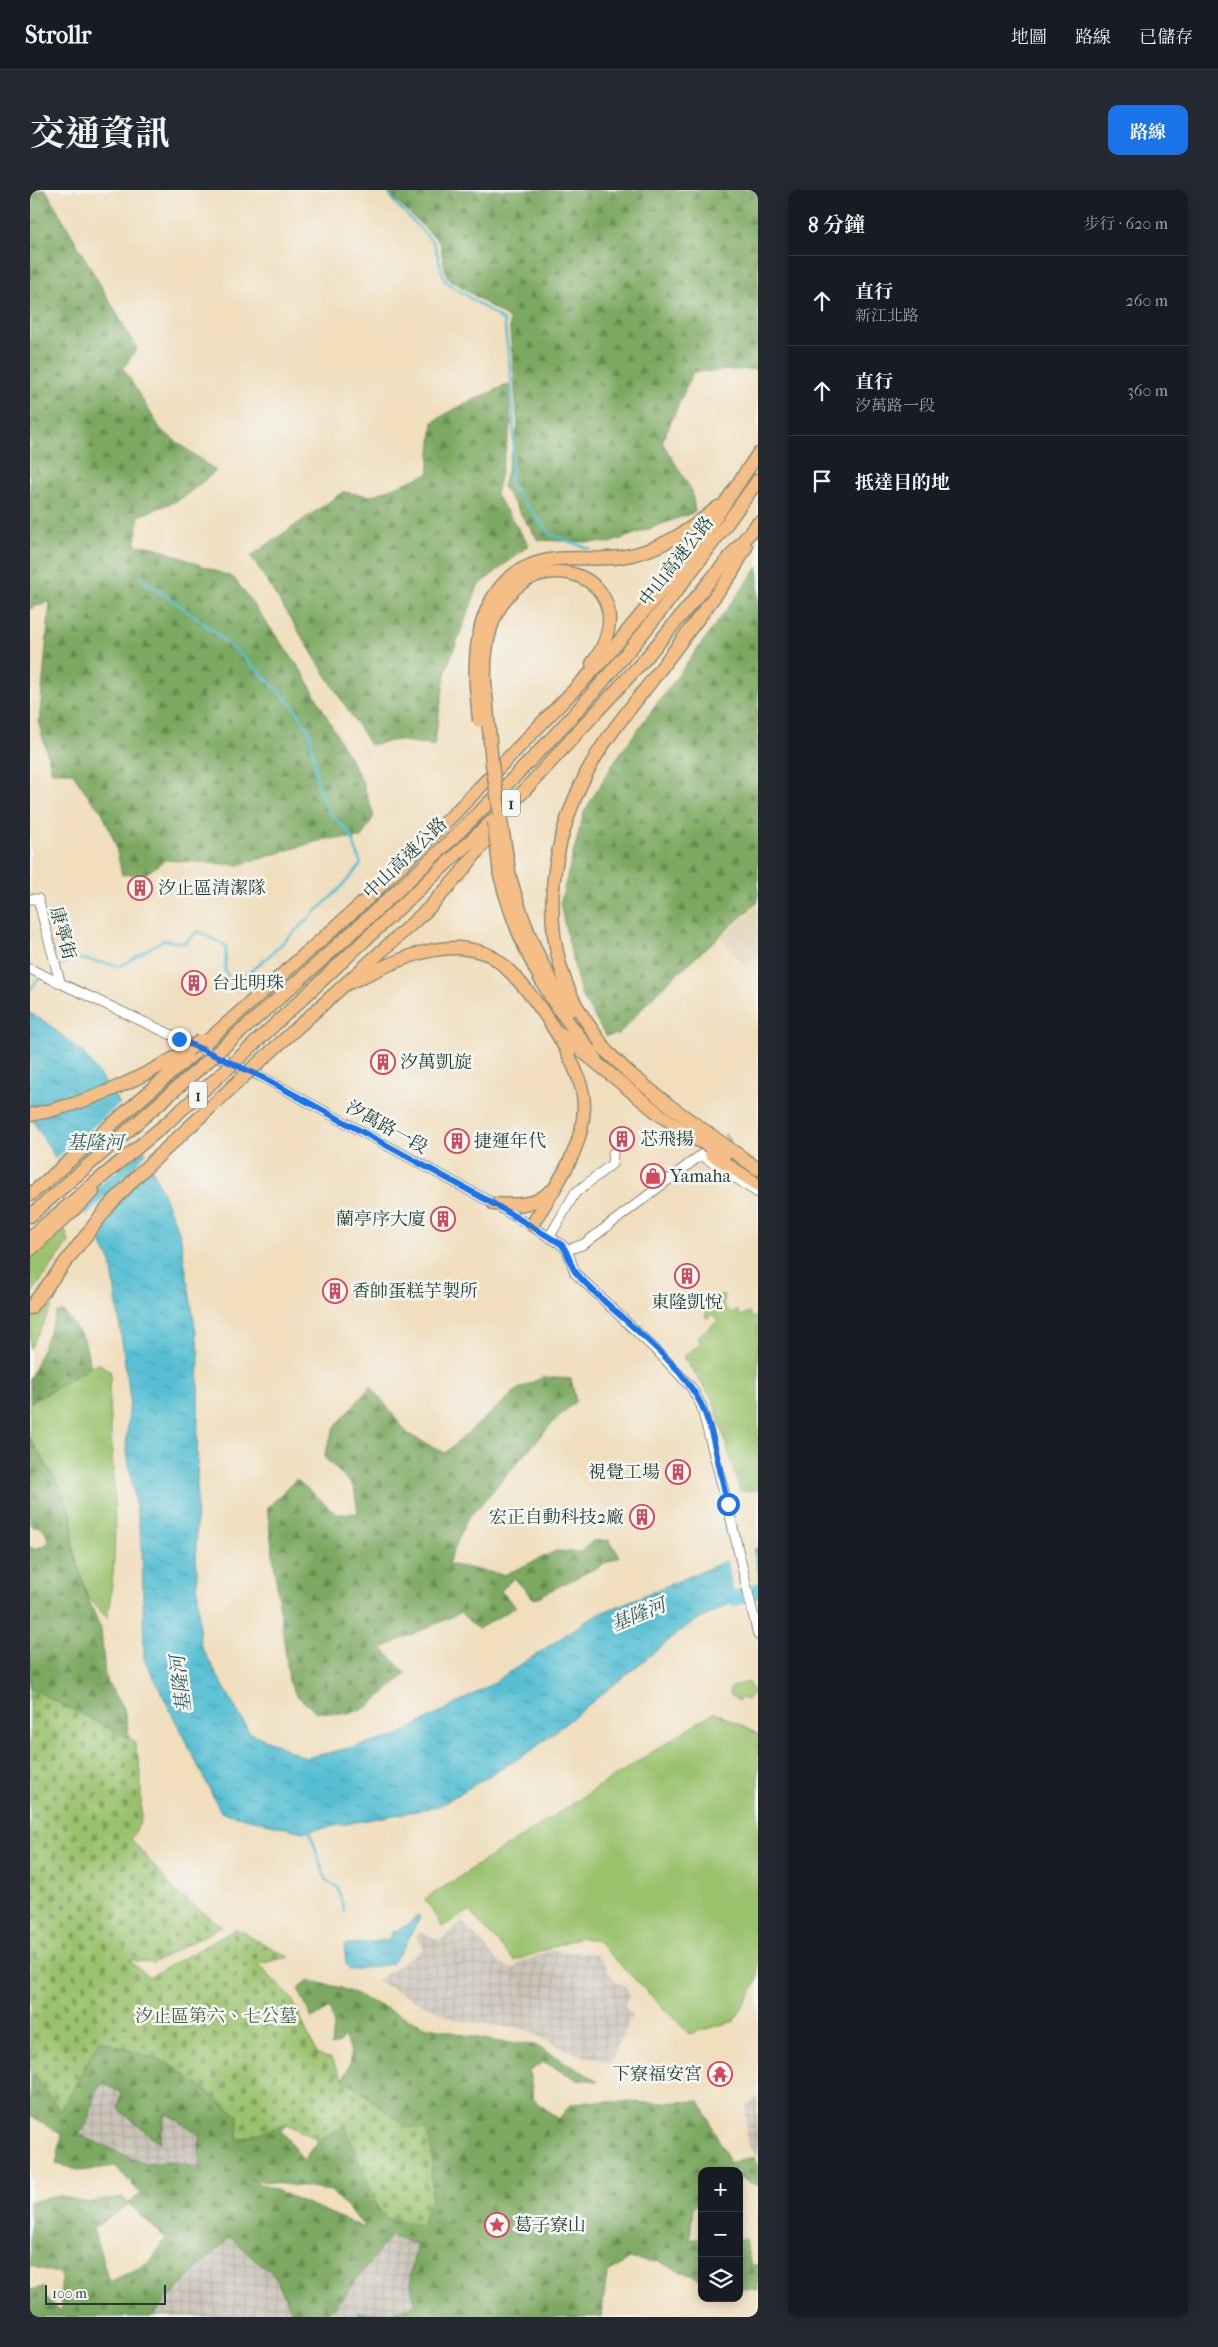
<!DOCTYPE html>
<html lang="zh-TW">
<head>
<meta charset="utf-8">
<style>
  body { margin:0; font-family:"IM FELL French Canon","Noto Serif TC",serif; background:#242831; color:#f1f3f6 }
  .controls { position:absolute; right:15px; bottom:15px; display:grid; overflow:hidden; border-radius:10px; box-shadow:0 2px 12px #0003 }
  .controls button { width:45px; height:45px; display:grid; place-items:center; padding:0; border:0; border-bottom:1px solid #363941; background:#171b24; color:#f1f3f6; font:25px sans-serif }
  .scale { position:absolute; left:15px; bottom:12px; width:121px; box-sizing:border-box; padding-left:5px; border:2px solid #1f3d34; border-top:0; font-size:14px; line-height:18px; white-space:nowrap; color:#1f3d34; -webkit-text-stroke:4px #f6f6f2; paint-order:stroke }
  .stop { position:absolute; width:15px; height:15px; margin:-11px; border:4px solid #1a73e8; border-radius:50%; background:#fff }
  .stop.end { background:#1a73e8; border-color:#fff; box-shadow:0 1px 5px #0008 }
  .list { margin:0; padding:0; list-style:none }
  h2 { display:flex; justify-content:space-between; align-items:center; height:65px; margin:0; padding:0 20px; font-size:21px }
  h2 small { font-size:16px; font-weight:400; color:#9ea1a6 }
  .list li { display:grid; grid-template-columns:32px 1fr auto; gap:15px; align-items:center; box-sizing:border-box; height:90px; padding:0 20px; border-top:1px solid #363941 }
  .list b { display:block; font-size:19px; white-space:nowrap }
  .list p { margin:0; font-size:16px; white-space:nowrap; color:#9ea1a6 }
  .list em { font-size:16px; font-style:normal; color:#9ea1a6 }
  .icon { flex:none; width:28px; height:28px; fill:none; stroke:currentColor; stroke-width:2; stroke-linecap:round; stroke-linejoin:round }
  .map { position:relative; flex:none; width:728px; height:2127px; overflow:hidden; border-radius:10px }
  header { display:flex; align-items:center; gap:30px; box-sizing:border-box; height:70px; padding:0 25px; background:#171b24; border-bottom:1px solid #363941 }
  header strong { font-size:24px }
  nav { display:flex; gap:28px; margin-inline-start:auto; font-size:18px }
  .intro { display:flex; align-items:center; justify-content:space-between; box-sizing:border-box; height:120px; padding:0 30px }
  h1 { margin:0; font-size:35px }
  .button { padding:12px 22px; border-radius:10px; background:#1a73e8; color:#fff; font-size:18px; font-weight:700 }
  main { display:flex; gap:30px; padding:0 30px }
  aside { flex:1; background:#171b24; border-radius:10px; box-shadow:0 2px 12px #0003 }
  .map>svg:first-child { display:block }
  .built { fill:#decfb2 }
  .industrial { fill:url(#industrial-grid) }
  .green { fill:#9ac26d; stroke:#5c8050 }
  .forest { fill:url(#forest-firs); stroke:#4d724a; fill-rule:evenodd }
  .cemetery { fill:url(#cemetery-stones); stroke:#5c8050 }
  .water { fill:url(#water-ripples); stroke:#3a7e84 }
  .pier { fill:#f0debd }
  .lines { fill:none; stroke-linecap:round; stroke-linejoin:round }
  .stream { stroke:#56bfd3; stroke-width:2.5 }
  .river { stroke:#56bfd3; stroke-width:15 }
  .minor-tunnel { stroke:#c6bea2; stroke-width:9; stroke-dasharray:9 4.5; stroke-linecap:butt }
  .minor-casing { stroke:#888e78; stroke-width:11 }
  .highway-casing { stroke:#888e78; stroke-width:15 }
  .minor { stroke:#fff; stroke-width:9 }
  .highway { stroke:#f6be87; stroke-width:12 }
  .highway-bridge-casing { stroke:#888e78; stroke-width:15; stroke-linecap:butt }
  .highway-bridge { stroke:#f6be87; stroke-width:12 }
  .route { stroke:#1a73e8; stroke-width:6 }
  .labels { text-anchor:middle; stroke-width:5; stroke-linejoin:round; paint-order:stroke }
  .shield { fill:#f6f6f2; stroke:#60746d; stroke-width:1 }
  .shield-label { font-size:16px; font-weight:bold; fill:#1f3d34 }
  .street-label { font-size:18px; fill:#1f3d34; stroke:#f6f6f2 }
  .poi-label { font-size:18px; fill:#1f3d34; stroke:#f6f6f2; text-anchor:start }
  .park-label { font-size:18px; fill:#3e5e42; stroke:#f6f6f2 }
  .water-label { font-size:19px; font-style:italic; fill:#2d5e5c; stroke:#f6f6f2 }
</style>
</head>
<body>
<header>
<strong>Strollr</strong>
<nav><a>地圖</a><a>路線</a><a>已儲存</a></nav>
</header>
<div class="intro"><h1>交通資訊</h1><a class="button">路線</a></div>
<main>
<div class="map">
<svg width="728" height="2127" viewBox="0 0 728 2127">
  <defs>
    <pattern id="industrial-grid" width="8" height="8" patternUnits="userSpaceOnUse" patternTransform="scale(1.25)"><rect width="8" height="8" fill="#cac3b8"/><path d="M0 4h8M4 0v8" fill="none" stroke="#ada89f"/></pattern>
    <pattern id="forest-firs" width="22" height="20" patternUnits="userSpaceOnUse" patternTransform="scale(1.25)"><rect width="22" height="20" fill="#7ba860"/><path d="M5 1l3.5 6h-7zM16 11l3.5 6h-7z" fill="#648a50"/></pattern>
    <pattern id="cemetery-stones" width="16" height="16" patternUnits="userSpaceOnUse" patternTransform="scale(1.25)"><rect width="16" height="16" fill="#9ac26d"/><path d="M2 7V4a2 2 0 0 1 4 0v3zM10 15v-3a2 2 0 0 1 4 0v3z" fill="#7d9f5a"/></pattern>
    <pattern id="water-ripples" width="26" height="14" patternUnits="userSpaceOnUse" patternTransform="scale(1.25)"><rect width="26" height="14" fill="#56bfd3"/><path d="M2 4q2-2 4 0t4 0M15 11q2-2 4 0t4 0" fill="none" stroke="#479cac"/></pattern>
  </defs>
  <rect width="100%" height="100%" fill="#f6f6f2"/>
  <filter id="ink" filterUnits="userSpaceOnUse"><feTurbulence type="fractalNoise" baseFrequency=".02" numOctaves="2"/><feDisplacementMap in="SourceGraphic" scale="10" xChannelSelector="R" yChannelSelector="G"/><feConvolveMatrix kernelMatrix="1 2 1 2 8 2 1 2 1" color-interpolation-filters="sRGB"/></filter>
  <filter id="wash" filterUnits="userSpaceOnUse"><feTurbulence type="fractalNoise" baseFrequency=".0096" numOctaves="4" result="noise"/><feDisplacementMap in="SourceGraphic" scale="20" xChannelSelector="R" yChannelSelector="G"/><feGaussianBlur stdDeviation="1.12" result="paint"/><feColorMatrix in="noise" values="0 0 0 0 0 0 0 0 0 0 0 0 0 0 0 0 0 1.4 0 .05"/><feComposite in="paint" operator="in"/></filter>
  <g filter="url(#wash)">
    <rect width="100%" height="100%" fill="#f0debd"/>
    <path class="built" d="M728,715V765L715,777L691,748Z"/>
    <path class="industrial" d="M433,1732L471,1775L483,1779L491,1772L522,1760L567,1764L585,1791L597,1798L599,1806L594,1816L602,1825L580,1873L543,1863L494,1839L426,1830L346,1791L394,1758L386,1747L389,1742L410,1750Z
      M73,1893L91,1903L130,1952L136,1923L169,1944V1978L142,1973L115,1974L49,1945L58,1932L65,1902Z
      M728,1907V1968L717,1953L716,1916Z
      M360,2046L387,2055L380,2085L384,2115L358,2124L328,2122L329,2127H294L311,2110Z
      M200,2047L245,2086L264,2127H121L165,2081Z"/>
    <path class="green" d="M35,1039L39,1052L0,1106V1070Z
      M39,1080L40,1090L31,1099L0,1159V1118L26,1083Z
      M689,1105H694L693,1114L700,1123L707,1120L710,1126L719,1122L723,1128L728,1125V1300L710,1301L683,1210L653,1167L671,1153L667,1147L688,1131L683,1124L677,1128L675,1126L679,1115Z
      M69,1174L80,1180L81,1187L79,1197C81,1273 92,1352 77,1428L57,1406L43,1359L42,1327L30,1297L0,1248V1213L61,1177Z
      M719,1492L723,1503L717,1510L712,1508L709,1511C688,1500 706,1494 719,1492Z
      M684,1522L728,1544V1789L705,1831L659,1844L567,1751L550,1747L484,1771L439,1721L412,1737L395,1709Z"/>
    <path class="forest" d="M0,0H16L107,159L93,178L131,240L186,281L151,309L109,326L105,355L124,357L204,388L273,483L332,591L344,626L331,648L295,649L209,675L135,670L117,683L92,685L85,653L72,622L61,610L42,582H22L9,534L20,411L0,419Z
      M359,0H728V179L663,182L632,252L662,301L665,322L580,353L508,350L473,297L488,236L479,129L417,87L410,52L359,5Z
      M479,194L481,234L466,305L499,355L448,396L416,480L404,556L368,550L340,555L221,366L313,302L341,306L398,284L403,232L426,218Z
      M728,377V712L629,800L589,844L576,846L551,805L530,714L554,622L586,569Z
      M27,1122H34L54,1149L61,1177L0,1213V1189Z
      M513,1187L541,1189L546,1211L526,1229L436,1331L418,1374L474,1385L526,1361L552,1362L562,1351L579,1350L590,1366L504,1409L484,1388L471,1401L486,1417L448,1439L430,1423L352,1458L376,1484L339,1516L319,1524L286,1522L266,1505L259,1491L237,1318L266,1289L307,1324L328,1323L324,1297L294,1267L304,1238L341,1196L378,1244L415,1263L488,1199Z
      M0,1248L30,1297L42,1328L43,1359L57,1406L71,1439L75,1485L77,1492L94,1518L100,1553L0,1498V1357L5,1359L20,1352L13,1338L0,1335Z
      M278,1790L311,1798L395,1836L463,1851L505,1855L568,1891L546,1889L514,1872L499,1881L504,1910L529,1929L540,1915L556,1911L623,1913L670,1911L700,1973L724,1967L728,1977V1996L709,1988V1981H672V2010L663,2018L660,2048H672V2090L630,2072L600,2069L577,2084L571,2127H329L328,2122L358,2124L384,2115L380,2085L387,2055L360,2046L311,2110L294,2127H264L245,2086L200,2047L165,2081L121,2127H0V2100L14,2097L15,2107L31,2122V2084L0,2076V2012L29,2005L57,2013L92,2007L99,2013L111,2004L85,1976L52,1981L26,1974L32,1945L0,1926V1885L6,1887L31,1920L68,1850L140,1874L208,1925V1950L257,1934L252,1941L273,1970L288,1950L315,1936L348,2018L357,2028L377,1937L313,1889C322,1873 325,1862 313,1846L310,1853L301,1856L304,1837L300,1818L282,1829L268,1799ZM73,1893L91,1903L88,1919L130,1953L136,1923L169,1944V1978L142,1972L115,1974L49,1945L58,1932L65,1902ZM219,1989L301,2001L336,2038H335ZM99,2014L136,2049L119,2073L79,2092L63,2038Z
      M709,2049H715L721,2075H728V2101L709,2098Z"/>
    <path class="cemetery" d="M0,1498L104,1551L111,1581V1631L101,1649L147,1703L192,1736L123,1773L99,1770L119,1787L206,1739L259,1767L228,1774L262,1809L286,1863L301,1869L313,1889L377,1937L396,1939L402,1962L401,2009L391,2035L357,2028L348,2018L315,1936L288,1950L257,1934L208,1950V1925L140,1874L69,1850L31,1921L6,1887L0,1885Z"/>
    <path class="water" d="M0,823L17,833L55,865L101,929L150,1044L169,1161L166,1361L170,1454L219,1542L276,1568L365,1547L460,1495L564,1426L728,1358V1399L657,1436L501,1561L407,1617L272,1642L191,1622L114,1468L112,1354L96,1256L100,1209L81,1072L36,986L0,926Z
      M387,1725L390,1727L374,1757L361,1774L320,1780L316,1774L314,1755L359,1750L362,1742L378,1735Z"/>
    <path class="pier" d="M92,912L104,928L115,956L48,1014L24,970Z
      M118,962L122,972L61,1039L55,1028Z
      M722,1358L728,1385V1402L707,1413L696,1369Z"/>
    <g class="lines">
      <path class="stream" d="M360,0L363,11L404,53L415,91L474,131C481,185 489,240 479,294L521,345L560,359
        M32,774L45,768L91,776L133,750L154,753L168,741L196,756L195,781L201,792C225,782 244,761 262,744C286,721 311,700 331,674L320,643L298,621L288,597L280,543L264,516L218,471L166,427L110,388
        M0,799L8,790
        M279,1639L296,1691L308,1697L314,1721"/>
      <path class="river" d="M704,1409L728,1400"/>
    </g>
  </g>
  <g filter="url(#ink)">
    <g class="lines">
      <path class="minor-tunnel" d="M687,956L702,947"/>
      <defs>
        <path id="minor" d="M0,709H8L30,792
          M0,779L232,887L464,1014L531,1054L537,1060L545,1083L630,1164L661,1197L671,1215L699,1321L728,1445
          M520,1046L545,1003L582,974L583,963
          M537,1060L554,1054L671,965L728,1003"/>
        <path id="highway" d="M455,493C448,324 635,373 562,474
          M446,496C443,439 458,377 526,369C547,367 570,370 591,367C629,361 659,341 688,317
          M470,685C481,729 498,770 522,809C535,829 551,848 565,868
          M480,687C493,734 511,781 541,820
          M314,795C349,780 389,756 429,758C439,759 452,761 461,766C496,788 554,874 554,915C554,960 524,998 502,1035
          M530,843L629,924L667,950L695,964
          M175,853L336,710L423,625L575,468L659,367L728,264
          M571,856L598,882L640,916L728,979
          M190,860C313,752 435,643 545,523C611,450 671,371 728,290
          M577,862C565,843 550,825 541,805C508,732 522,651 557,582C574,549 600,519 623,489C649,454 676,418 702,383L716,357
          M209,868L493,602L615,469L728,333
          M225,876L398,719L430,684L468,635
          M0,925C58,914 108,890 158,860
          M681,964L728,995
          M0,1005L164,863
          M464,1014C484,1015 504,1017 519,1002
          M0,1026L179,870
          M0,1047L138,932L197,879
          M0,1060L63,1002
          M0,1118L78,1017L109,984L214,886"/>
      </defs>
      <use href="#minor" class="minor-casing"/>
      <use href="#highway" class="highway-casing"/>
      <use href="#minor" class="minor"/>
      <use href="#highway" class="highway"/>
      <defs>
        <path id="highway-bridge" d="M455,493L462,574L480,687
          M446,496L449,531
          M464,632L470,685
          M158,860L171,850
          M179,870L190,860
          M197,879L209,868
          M214,886L225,876"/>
      </defs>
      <use href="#highway-bridge" class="highway-bridge-casing"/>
      <use href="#highway-bridge" class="highway-bridge"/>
    </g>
  </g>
  <g class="lines" filter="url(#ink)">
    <path class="route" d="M149,849L232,887L464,1014L531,1054C540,1063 539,1076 547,1084C582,1124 648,1167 671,1214C684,1241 690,1285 698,1314"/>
  </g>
  <defs>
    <symbol id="building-ring" viewBox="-11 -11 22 22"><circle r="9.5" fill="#f6f6f2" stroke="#d1495b" stroke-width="1.5"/><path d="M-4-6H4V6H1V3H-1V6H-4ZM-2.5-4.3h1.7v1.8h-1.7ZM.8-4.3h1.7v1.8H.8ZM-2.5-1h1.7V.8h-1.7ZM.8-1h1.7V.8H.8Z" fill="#d1495b"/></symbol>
    <symbol id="shop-ring" viewBox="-11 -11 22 22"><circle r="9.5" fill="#f6f6f2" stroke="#d1495b" stroke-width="1.5"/><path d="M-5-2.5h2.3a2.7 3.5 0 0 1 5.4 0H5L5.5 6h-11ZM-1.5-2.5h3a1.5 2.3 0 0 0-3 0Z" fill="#d1495b"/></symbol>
    <symbol id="temple-ring" viewBox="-11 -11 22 22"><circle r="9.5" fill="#f6f6f2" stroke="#d1495b" stroke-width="1.5"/><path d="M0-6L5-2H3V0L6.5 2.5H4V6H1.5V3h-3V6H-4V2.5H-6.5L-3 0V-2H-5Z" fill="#d1495b"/></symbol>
    <symbol id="sight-ring" viewBox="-11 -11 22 22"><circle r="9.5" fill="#f6f6f2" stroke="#d1495b" stroke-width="1.5"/><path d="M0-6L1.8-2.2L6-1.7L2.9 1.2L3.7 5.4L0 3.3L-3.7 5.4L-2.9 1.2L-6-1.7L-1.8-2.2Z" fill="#d1495b"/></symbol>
  </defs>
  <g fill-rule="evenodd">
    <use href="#building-ring" x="96" y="684" width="28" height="28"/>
    <use href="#building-ring" x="150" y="779" width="28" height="28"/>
    <use href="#building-ring" x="339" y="858" width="28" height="28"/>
    <use href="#building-ring" x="578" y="935" width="28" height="28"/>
    <use href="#building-ring" x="413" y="937" width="28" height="28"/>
    <use href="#shop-ring" x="609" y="972" width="28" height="28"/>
    <use href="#building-ring" x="399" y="1015" width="28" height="28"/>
    <use href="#building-ring" x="643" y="1072" width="28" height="28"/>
    <use href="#building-ring" x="291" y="1087" width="28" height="28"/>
    <use href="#building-ring" x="634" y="1268" width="28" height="28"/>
    <use href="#building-ring" x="598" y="1313" width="28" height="28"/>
    <use href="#temple-ring" x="676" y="1870" width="28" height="28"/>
    <use href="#sight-ring" x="453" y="2021" width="28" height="28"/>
  </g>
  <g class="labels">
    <g class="shield">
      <rect x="472" y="599.5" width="18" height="27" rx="4"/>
      <rect x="159" y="891.5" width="18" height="27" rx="4"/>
    </g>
    <g class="shield-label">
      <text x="481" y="619">1</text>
      <text x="168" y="911">1</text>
    </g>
    <g class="street-label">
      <text transform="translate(646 371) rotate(-52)" y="6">中山高速公路</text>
      <text transform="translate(375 668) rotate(-44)" y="6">中山高速公路</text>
      <text transform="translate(33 743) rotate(75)" y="6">康寧街</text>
      <text transform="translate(357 937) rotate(29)" y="6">汐萬路一段</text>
    </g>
    <g class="poi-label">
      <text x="128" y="704">汐止區清潔隊</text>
      <text x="182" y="799">台北明珠</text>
      <text x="370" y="878">汐萬凱旋</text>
      <text x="610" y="955">芯飛揚</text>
      <text x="444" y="957">捷運年代</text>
      <text x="640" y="992">Yamaha</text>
      <text x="396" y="1035" text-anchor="end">蘭亭序大廈</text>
      <text x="322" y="1107">香帥蛋糕芋製所</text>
      <text x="657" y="1118" text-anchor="middle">東隆凱悅</text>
      <text x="630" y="1288" text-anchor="end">視覺工場</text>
      <text x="594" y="1333" text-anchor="end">宏正自動科技2廠</text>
      <text x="672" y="1890" text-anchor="end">下寮福安宮</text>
      <text x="484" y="2041">葛子寮山</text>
    </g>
    <g class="park-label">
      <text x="186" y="1832">汐止區第六、七公墓</text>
    </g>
    <g class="water-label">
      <text x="65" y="959">基隆河</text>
      <text transform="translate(608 1424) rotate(-22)" y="7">基隆河</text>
      <text transform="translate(150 1494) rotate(-97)" y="7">基隆河</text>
    </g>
  </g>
</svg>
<div class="controls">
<button>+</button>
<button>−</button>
<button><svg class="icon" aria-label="layers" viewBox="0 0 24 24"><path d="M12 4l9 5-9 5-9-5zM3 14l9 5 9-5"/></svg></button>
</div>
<div class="scale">100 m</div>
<div class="stop" style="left:698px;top:1314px"></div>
<div class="stop end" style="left:149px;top:849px"></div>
</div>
<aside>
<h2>8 分鐘<small>步行 · 620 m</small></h2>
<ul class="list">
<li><svg class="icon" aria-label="ahead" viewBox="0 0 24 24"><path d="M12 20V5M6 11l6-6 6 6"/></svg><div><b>直行</b><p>新江北路</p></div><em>260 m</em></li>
<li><svg class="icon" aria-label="ahead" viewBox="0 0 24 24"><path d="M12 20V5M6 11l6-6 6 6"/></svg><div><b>直行</b><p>汐萬路一段</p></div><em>360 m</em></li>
<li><svg class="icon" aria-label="arrive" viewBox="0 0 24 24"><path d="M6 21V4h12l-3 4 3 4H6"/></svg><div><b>抵達目的地</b></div></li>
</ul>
</aside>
</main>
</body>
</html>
